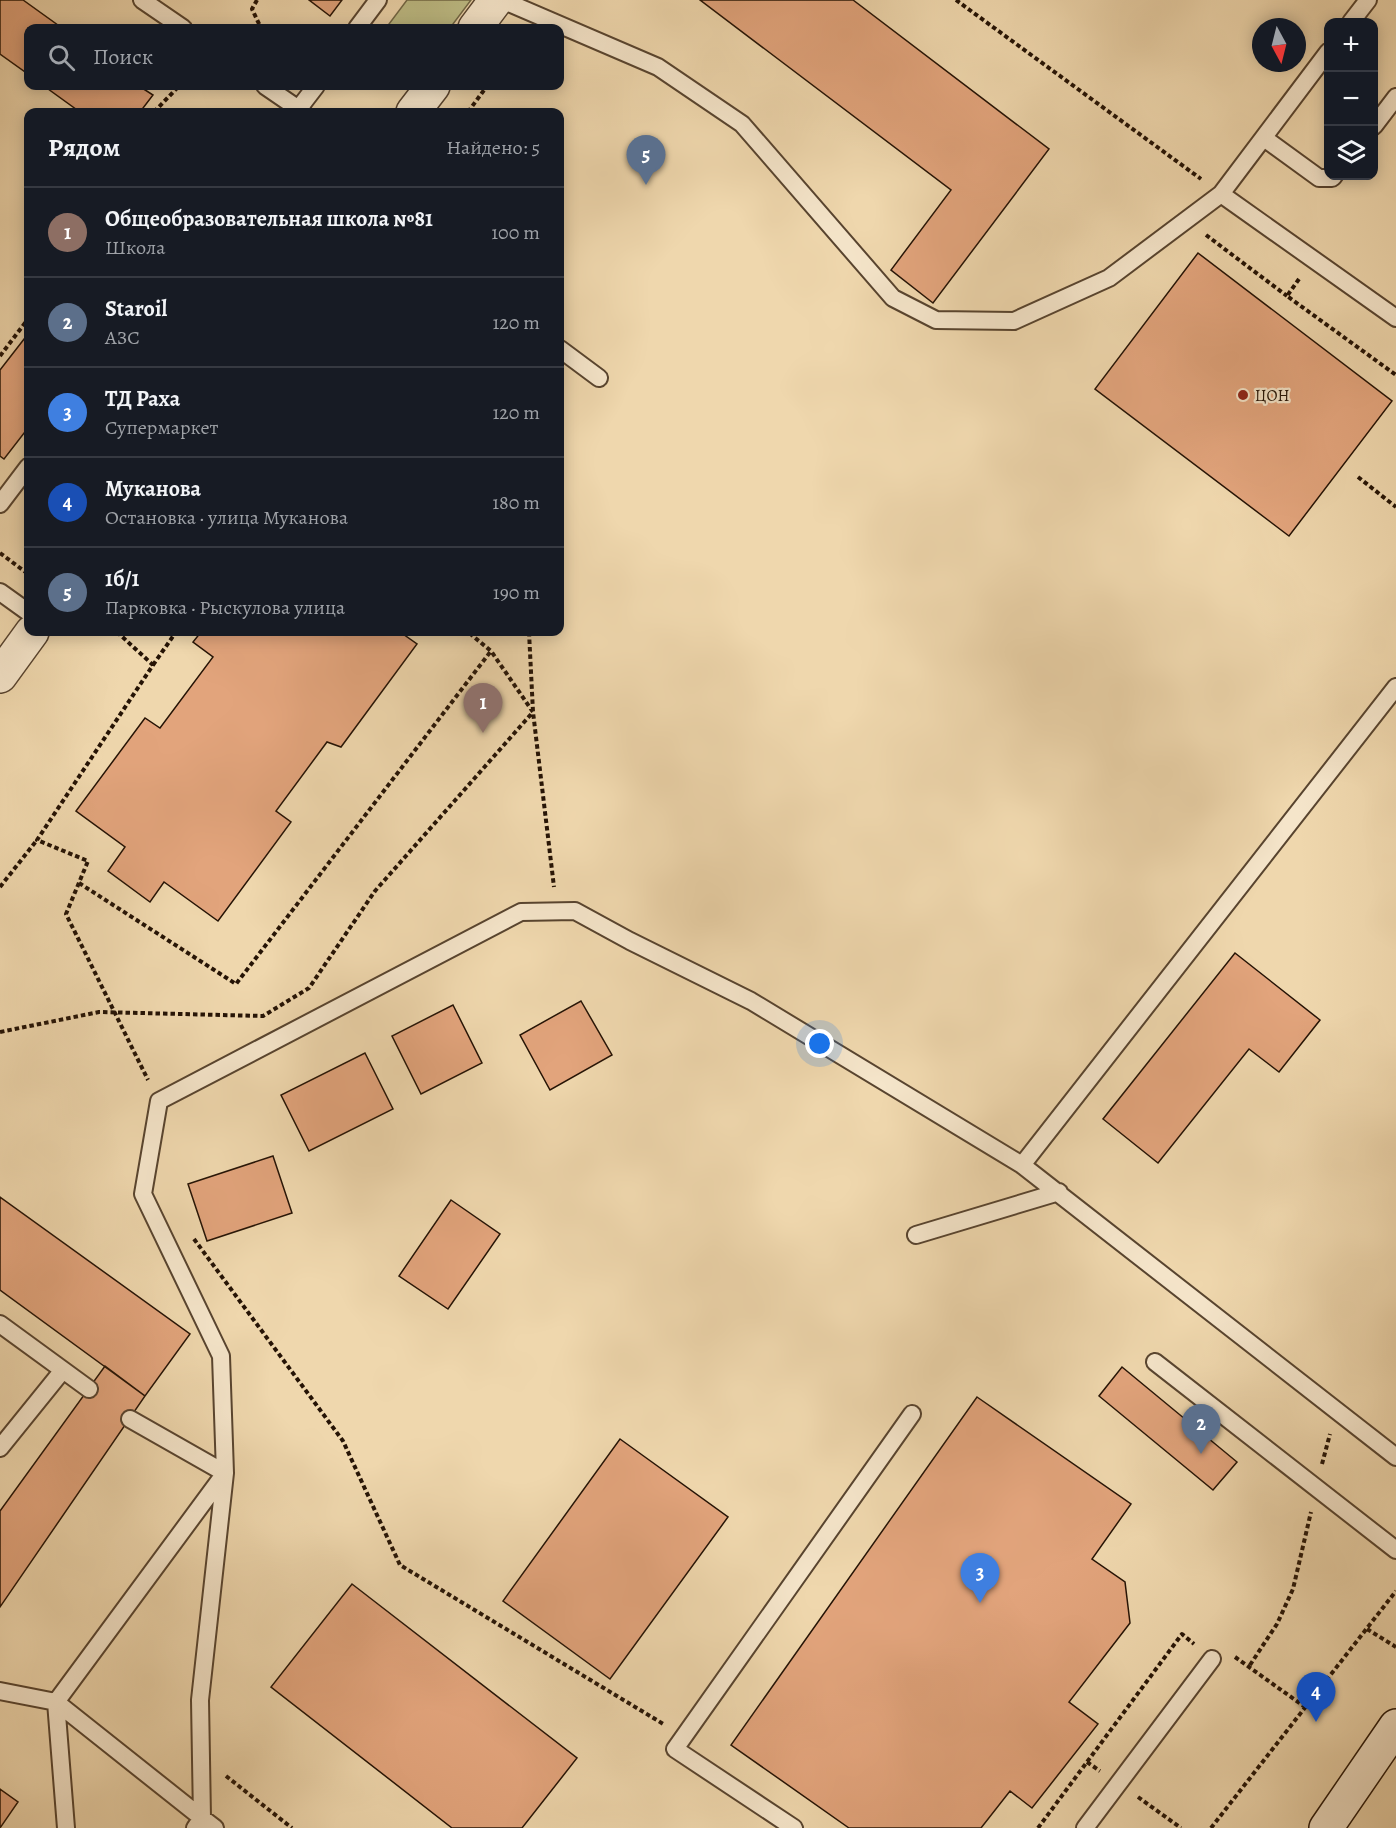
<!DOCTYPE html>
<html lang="ru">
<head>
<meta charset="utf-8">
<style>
  body { margin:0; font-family:Alegreya,serif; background:#242831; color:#f1f3f6 }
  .controls { position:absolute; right:18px; top:18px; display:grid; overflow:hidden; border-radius:12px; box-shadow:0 3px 15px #0003 }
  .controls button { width:54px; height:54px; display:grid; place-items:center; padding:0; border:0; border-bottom:2px solid #363941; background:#171b24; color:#f1f3f6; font:30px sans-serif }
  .compass { position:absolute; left:1252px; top:18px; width:54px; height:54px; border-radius:50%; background:#171b24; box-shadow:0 3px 15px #0003; rotate:173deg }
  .you { position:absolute; left:820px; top:1044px; width:21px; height:21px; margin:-15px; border:4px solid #fff; border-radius:50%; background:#1a73e8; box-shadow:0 0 0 9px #1a73e833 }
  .badge { display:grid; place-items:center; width:39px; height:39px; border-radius:50%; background:#7c3aed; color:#fff; font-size:20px; font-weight:700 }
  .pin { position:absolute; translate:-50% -50px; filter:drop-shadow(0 2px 3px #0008) }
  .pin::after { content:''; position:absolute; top:32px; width:21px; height:18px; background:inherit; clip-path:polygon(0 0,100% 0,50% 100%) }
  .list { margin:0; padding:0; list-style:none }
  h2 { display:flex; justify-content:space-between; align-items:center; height:78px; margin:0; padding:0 24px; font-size:26px }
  h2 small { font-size:20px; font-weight:400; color:#9ea1a6 }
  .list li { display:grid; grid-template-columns:39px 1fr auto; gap:18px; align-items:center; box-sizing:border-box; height:90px; padding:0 24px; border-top:2px solid #363941 }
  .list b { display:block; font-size:22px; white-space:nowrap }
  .list p { margin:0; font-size:20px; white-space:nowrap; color:#9ea1a6 }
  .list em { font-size:20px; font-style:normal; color:#9ea1a6 }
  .icon { flex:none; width:33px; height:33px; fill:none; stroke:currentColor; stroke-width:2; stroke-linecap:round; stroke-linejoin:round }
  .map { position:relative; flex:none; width:1396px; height:1828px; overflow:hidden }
  .search { position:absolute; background:#171b24; box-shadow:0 3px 15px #0003; left:24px; top:24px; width:540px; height:66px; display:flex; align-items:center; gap:15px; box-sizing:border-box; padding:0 21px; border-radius:12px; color:#9ea1a6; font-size:22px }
  .panel { position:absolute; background:#171b24; box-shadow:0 3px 15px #0003; left:24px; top:108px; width:540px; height:528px; border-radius:12px }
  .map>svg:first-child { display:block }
  .green { fill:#bebd86; stroke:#726846; stroke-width:1.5 }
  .building { fill:#e2a47c; stroke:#251305; stroke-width:1.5 }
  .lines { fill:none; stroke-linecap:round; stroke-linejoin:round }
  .service-casing { stroke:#58442f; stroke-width:20 }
  .minor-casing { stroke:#58442f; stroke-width:36 }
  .secondary-casing { stroke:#251305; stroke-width:36 }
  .path { stroke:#251305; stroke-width:4; stroke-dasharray:4.5 3; stroke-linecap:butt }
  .service { stroke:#f5e5ca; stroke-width:16 }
  .minor { stroke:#f5e5ca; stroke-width:33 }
  .secondary { stroke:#f5e5ca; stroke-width:33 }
  .poi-dot { fill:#8f2418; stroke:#f5e5ca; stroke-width:2 }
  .labels { text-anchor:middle; stroke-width:4.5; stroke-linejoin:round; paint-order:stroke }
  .poi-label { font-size:16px; fill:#251305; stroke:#f5e5ca; text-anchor:start }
</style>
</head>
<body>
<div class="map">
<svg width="1396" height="1828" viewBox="0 0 1396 1828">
  <rect width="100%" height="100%" fill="#efd7ad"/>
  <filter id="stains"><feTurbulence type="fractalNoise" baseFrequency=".00333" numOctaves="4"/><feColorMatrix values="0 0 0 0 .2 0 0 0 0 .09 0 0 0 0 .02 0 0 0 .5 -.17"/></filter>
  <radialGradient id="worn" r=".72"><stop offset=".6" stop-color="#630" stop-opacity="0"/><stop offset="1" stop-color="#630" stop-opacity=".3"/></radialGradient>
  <path class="green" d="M407,0H471L450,28H386Z"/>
  <path class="building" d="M0,0H23L62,28H28V74L0,54Z
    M309,0H342L330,16Z
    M700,0H853L1049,149L933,303L891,270L951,190Z
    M44,86H139L153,95L140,112H80Z
    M1198,253L1392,401L1289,536L1095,389Z
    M28,334V428L4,459L0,456V370Z
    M201,632H400L417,644L341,747L327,742L276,811L291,822L218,921L164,882L150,902L108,871L125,847L76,811L145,718L160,728L213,657L193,642Z
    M1235,953L1320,1020L1279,1072L1249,1049L1158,1163L1103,1119Z
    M581,1001L612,1055L550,1090L520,1035Z
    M453,1005L482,1063L421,1094L392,1036Z
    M365,1053L393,1109L309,1151L281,1095Z
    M273,1156L292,1213L207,1241L188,1184Z
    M0,1197L190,1334L145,1396L0,1290Z
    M451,1200L500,1234L448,1309L399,1276Z
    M105,1366L145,1396L0,1607V1511Z
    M1122,1367L1237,1462L1213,1490L1099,1396Z
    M977,1397L1131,1504L1092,1559L1125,1582L1130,1623L1069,1702L1098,1724L1032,1808L1010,1791L981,1828H849L731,1745Z
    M620,1439L728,1517L610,1679L503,1601Z
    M352,1584L577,1758L522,1828H452L271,1687Z
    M0,1789L18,1802L0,1828Z"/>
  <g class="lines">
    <defs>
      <path id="service" d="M142,0L183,28
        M502,0L658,67L742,124L893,298L936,320L1014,321L1109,278L1221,194L1396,318
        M1351,22L1368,0
        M357,28L378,0
        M265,86L303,112
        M296,112L316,86
        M1374,126L1396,97
        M1264,138L1319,178H1332L1334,176
        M1221,194L1328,52
        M560,349L599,378
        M0,504L28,467
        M0,592L28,612
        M1022,1165L1396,687
        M916,1235L1059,1192
        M0,1324L89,1389
        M1155,1362L1396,1550
        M130,1419L225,1473
        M0,1448L63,1370
        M225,1473L221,1356L143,1194L159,1101L521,912L575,911L630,941L751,1001L1022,1165L1396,1457
        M0,1691L56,1702L66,1828
        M195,1828L202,1818L200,1700L225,1473L56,1702L202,1818L215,1828
        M794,1828L675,1749L912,1414
        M1085,1828L1212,1659"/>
      <path id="minor" d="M475,28L496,0
        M413,112L433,86
        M0,676L32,632"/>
      <path id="secondary" d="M1326,1828L1396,1726"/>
    </defs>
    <use href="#service" class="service-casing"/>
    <use href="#minor" class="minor-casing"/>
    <use href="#secondary" class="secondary-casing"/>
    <path class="path" d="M257,0L252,9L261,28
      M956,0L1201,179
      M154,112L179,86
      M468,112L487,86
      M1206,235L1287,296
      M1299,279L1287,296L1396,375
      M0,356L28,319
      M1358,477L1396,507
      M0,553L28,574
      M117,632L153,665L37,840L88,861L66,914L148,1080
      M529,632L533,712L554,887
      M153,665L176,632
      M79,883L236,984L491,651
      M0,887L37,840
      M0,1032L99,1012L263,1016L309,988L375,891L533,712L491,651L468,632
      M194,1239L343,1441L400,1565L665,1725
      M1322,1464L1330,1434
      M1367,1629L1396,1647
      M1235,1657L1305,1707
      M1250,1665L1277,1624L1293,1589L1311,1512
      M1087,1762L1100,1771
      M226,1776L292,1828
      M1138,1797L1181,1828
      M1038,1828L1182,1634L1194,1644
      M1211,1828L1396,1591"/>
    <use href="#service" class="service"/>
    <use href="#minor" class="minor"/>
    <use href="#secondary" class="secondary"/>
  </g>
  <circle class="poi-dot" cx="1243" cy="395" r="6"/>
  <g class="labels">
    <g class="poi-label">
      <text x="1255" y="401">ЦОН</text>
    </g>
  </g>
  <rect width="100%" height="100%" filter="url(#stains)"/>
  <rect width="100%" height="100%" fill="url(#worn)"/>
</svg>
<div class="controls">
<button>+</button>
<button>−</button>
<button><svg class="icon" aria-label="layers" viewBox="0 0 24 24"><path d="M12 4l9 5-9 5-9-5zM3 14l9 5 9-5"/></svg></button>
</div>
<svg class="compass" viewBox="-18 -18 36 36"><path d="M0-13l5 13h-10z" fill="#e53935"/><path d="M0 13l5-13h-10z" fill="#9ea1a6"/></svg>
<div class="you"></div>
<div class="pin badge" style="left:483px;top:733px;background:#8d6e63">1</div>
<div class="pin badge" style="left:1201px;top:1454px;background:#5c6f8a">2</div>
<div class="pin badge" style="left:980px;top:1603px;background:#3f7fe0">3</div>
<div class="pin badge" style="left:1316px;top:1722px;background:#1a4fb4">4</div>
<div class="pin badge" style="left:646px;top:185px;background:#5c6f8a">5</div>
<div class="search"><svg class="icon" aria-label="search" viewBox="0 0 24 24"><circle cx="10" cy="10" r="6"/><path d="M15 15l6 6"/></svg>Поиск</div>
<section class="panel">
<h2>Рядом<small>Найдено: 5</small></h2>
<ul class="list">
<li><span class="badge" style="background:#8d6e63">1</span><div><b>Общеобразовательная школа №81</b><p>Школа</p></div><em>100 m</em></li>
<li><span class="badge" style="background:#5c6f8a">2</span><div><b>Staroil</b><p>АЗС</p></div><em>120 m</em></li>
<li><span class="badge" style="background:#3f7fe0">3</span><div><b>ТД Раха</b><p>Супермаркет</p></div><em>120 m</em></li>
<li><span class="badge" style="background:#1a4fb4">4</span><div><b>Муканова</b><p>Остановка · улица Муканова</p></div><em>180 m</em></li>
<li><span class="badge" style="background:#5c6f8a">5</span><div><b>1б/1</b><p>Парковка · Рыскулова улица</p></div><em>190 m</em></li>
</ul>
</section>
</div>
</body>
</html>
